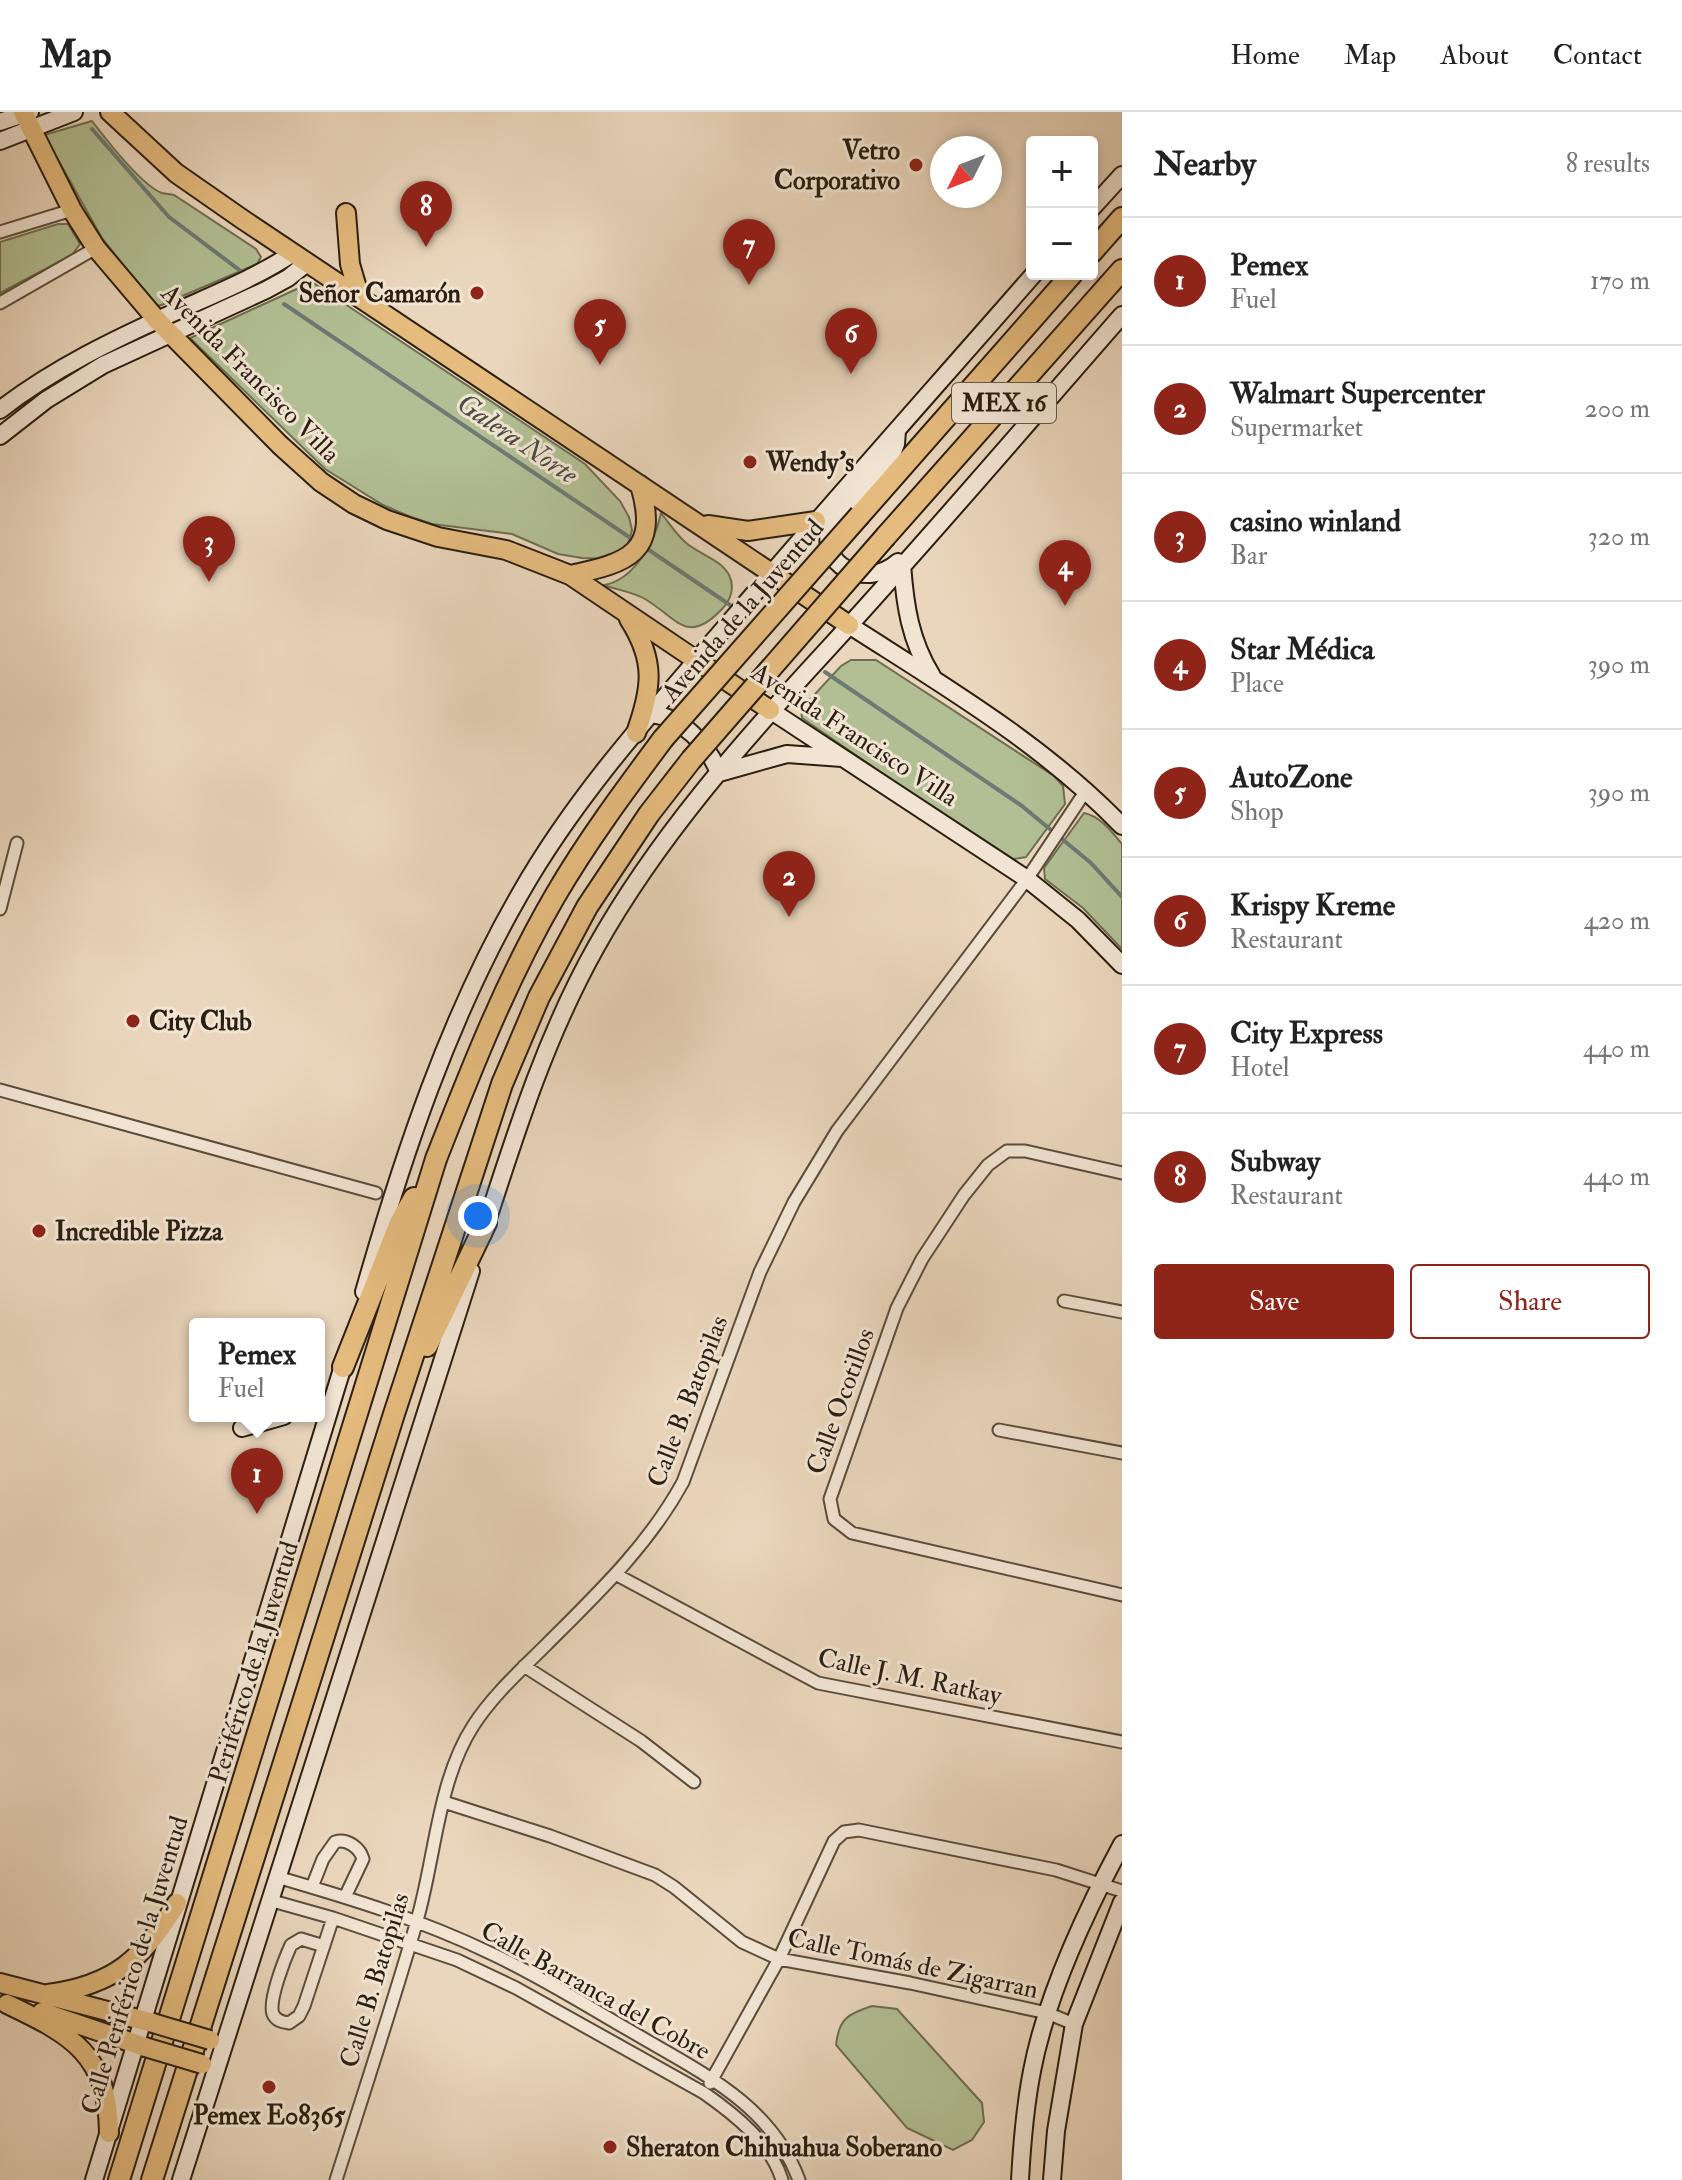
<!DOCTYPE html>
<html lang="en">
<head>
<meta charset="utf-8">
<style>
  body { margin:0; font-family:"IM FELL Double Pica",serif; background:#f2f2f2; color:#222 }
  .controls { position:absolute; right:24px; top:24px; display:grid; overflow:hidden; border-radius:8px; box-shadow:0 4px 12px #0003 }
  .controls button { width:72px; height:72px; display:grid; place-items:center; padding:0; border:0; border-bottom:2px solid #e0e0e0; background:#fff; color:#222; font:40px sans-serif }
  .compass { position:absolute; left:930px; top:24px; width:72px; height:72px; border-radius:50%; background:#fff; box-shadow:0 4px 12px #0003; rotate:228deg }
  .you { position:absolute; left:478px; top:1104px; width:28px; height:28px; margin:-20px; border:6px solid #fff; border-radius:50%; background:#1a73e8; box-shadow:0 0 0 12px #1a73e833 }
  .badge { display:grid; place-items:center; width:52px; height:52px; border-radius:50%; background:#8f2418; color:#fff; font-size:26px; font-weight:700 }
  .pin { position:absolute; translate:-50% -66px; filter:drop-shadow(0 2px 4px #0008) }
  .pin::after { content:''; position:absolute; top:42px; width:28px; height:24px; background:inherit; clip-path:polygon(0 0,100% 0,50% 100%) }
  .popup { position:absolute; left:189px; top:1206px; width:136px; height:104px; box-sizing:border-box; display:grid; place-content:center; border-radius:8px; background:#fff; filter:drop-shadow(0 2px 6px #0005); font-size:26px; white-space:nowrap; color:#767676 }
  .popup b { font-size:30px; color:#222 }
  .popup::after { content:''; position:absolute; left:50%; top:100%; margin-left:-16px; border:16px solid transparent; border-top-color:#fff }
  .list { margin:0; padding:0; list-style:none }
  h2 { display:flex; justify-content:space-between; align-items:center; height:104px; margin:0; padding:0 32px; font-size:34px }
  h2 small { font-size:26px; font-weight:400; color:#767676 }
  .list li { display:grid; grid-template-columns:52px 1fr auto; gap:24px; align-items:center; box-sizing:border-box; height:128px; padding:0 32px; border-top:2px solid #e0e0e0 }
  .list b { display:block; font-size:30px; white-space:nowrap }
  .list p { margin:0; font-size:26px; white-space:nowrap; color:#767676 }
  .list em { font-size:26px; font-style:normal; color:#767676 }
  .actions { display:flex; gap:16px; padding:24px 32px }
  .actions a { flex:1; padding:18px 0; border:2px solid #8f2418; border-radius:8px; text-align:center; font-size:28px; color:#8f2418 }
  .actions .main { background:#8f2418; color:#fff }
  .map { position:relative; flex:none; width:1122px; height:2068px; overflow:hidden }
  header { display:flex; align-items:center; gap:48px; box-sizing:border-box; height:112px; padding:0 40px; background:#fff; border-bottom:2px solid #e0e0e0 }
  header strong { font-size:38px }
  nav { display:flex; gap:44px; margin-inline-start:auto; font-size:28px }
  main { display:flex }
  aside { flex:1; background:#fff }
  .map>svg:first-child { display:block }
  .green { fill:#b2bf94; stroke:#6e6f52; stroke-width:2 }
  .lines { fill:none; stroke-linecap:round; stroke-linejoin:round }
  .stream { stroke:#6e7a75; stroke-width:4 }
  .street-casing { stroke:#5b4d3c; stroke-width:15 }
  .secondary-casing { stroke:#2b1f11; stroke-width:20 }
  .primary-casing { stroke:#2b1f11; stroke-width:22 }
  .highway-casing { stroke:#2b1f11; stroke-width:24 }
  .street { stroke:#f1e4d3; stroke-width:11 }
  .secondary { stroke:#f1e4d3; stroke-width:16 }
  .primary { stroke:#e5bb7e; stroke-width:18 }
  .highway { stroke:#e5bb7e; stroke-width:20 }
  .primary-bridge-casing { stroke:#2b1f11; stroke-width:22; stroke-linecap:butt }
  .highway-bridge-casing { stroke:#2b1f11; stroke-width:24; stroke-linecap:butt }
  .primary-bridge { stroke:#e5bb7e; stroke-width:18 }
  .highway-bridge { stroke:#e5bb7e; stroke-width:20 }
  .poi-dot { fill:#8f2418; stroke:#f1e4d3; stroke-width:3 }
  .labels { text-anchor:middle; stroke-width:6; stroke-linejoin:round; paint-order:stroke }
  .shield { fill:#f1e4d3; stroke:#665a4b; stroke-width:2 }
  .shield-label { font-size:24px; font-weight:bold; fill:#2b1f11 }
  .poi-label { font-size:26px; font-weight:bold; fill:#2b1f11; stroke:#f1e4d3; text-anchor:start }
  .street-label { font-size:26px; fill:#2b1f11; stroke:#f1e4d3 }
  .water-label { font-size:28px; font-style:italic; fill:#4c4d43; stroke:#f1e4d3 }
</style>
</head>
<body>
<header>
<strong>Map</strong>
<nav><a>Home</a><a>Map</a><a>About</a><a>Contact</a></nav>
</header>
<main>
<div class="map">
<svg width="1122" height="2068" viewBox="0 0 1122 2068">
  <rect width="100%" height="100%" fill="#ead6bc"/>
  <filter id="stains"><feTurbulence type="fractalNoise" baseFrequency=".0025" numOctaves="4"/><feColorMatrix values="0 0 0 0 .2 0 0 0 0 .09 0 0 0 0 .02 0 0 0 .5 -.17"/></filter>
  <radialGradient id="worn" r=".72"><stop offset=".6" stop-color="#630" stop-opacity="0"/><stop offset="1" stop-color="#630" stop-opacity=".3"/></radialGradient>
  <path class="green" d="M92,9C105,26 142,74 162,81C166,82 170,82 174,83L256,137L261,145L257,152L159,194L149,186L102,126L44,23Z
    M58,112H68L80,132L72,143L0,181V130Z
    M312,170L585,352L620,389L629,405L632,418L628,433L621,441L607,447L582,446L558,442L512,422L432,412L411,405L383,393L325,357L190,226Z
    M661,401C669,411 676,422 685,430C698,442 721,447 729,463C735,475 731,488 722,497C687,534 677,506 645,487C633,480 617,478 604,473C634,468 655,430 661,401Z
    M851,548H876L1054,664L1063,674L1065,692L1026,745L1008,748L802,606L801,597L841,554Z
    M1084,701C1100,704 1112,720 1122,732V837L1083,796L1045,767L1044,756Z
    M872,1894L897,1897L982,1991L984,2010L972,2028L953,2038L907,2016L836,1933C839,1907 847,1902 872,1894Z"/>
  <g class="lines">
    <path class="stream" d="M92,17L169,105L242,160
      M284,192L635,429
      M643,434L730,493
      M825,560L1022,694L1091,751L1122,785"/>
    <defs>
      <path id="street" d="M0,120L72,98
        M0,191L96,136
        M0,797L17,731
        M0,978L376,1081
        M1122,1061L1025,1039H1007L988,1053L964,1083L922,1147L897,1196L830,1387L834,1407L852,1421L1122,1483
        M1064,1189L1122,1200
        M999,1318L1122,1341
        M617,1463L818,1571L1122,1630
        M524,1554L641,1629L694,1670
        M444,1690L550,1724L655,1763L674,1775L742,1830L779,1847L910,1871L1047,1901L1074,1912
        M277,1765C349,1786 422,1808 490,1841C540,1864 587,1894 634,1921C700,1960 771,1992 799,2068
        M312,1775L323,1747L335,1730C347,1726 360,1736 363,1747L345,1785
        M269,1788L333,1806L457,1848L516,1876L704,1981C734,2002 771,2031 782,2068
        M324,1834L301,1827L291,1833C285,1846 268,1889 273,1902C276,1909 283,1910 289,1911L299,1904L304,1894L333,1806
        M710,1971L779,1847L834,1729L844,1720L859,1718L1056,1758L1122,1779
        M336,2068C363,1983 391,1898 416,1812C435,1749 437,1670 473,1614C492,1584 521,1558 546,1533C597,1482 648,1434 683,1370L760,1160L794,1090L837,1019L1027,767L1087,677"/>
      <path id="secondary" d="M0,10L30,0
        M0,29L74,0
        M1092,96L1122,63
        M0,298C52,257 117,226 177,199C217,181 257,165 293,141
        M897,319L896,332L891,345L832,411C814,454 867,478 898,450
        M0,324L46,288L103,253L266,178L288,166L307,151
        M902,452C905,494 910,528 932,564
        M849,513C944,574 1043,632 1122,714
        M770,598L1027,767L1078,808L1122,853
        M652,602C683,606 708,633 719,661L787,642L842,646
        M483,1122C515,1023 545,926 596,835C657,726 742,630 826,539C927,429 1024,315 1122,203
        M364,1180C403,1043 449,905 520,782C579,678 662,589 740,498C837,385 936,274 1034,162
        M242,1316L284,1304
        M94,2068L346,1244
        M181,2068L471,1159
        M1020,2068C1022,2031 1025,1995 1032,1959C1046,1885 1086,1799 1122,1732
        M1052,2068L1056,2019L1074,1912L1122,1790"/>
      <path id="primary" d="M23,0L72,98L96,136L157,208L280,333L321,370L354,392L387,408L438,425L506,438L570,463L770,598
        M110,0L176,61L242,107L849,513
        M346,101L350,152L360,186
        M708,413L748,419L816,409
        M570,463C628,451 660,441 640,373
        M629,507C656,549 652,576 636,621
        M0,1871L153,1911
        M48,1882C114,1873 143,1847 177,1791
        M7,1892C72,1923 108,1942 109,2021
        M42,1900L145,1935"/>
      <path id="highway" d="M1092,140L1122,106
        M860,403L1072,162
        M886,424L1122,158
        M427,1234L486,1111
        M343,1255L400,1111L414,1086
        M119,2068L436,1047C471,958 506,868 555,784C587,729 625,678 663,627
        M152,2068L394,1302L502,972L539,885L587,795L649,702L691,648"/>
    </defs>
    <use href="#street" class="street-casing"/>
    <use href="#secondary" class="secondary-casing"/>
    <use href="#primary" class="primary-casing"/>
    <use href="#highway" class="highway-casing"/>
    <use href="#street" class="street"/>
    <use href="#secondary" class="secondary"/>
    <use href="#primary" class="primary"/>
    <use href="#highway" class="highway"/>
    <defs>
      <path id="primary-bridge" d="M153,1911L210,1928
        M145,1935L202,1952"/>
      <path id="highway-bridge" d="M663,627L860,403
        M691,648L886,424"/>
    </defs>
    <use href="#primary-bridge" class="primary-bridge-casing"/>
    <use href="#highway-bridge" class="highway-bridge-casing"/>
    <use href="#primary-bridge" class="primary-bridge"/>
    <use href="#highway-bridge" class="highway-bridge"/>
  </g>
  <g class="poi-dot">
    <circle cx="916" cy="53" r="8"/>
    <circle cx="477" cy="181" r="8"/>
    <circle cx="750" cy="350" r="8"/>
    <circle cx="133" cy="909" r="8"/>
    <circle cx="39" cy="1119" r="8"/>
    <circle cx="269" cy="1975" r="8"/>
    <circle cx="610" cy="2035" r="8"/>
  </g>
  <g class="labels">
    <rect class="shield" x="952" y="271" width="104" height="40" rx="6"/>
    <g class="shield-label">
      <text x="1004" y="299">MEX 16</text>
    </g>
    <g class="poi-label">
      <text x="900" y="47" text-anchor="end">Vetro<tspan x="900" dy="30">Corporativo</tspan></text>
      <text x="461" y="190" text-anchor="end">Señor Camarón</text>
      <text x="766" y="359">Wendy's</text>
      <text x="149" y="918">City Club</text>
      <text x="55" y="1128">Incredible Pizza</text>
      <text x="269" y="2012" text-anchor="middle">Pemex E08365</text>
      <text x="626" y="2044">Sheraton Chihuahua Soberano</text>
    </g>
    <g class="street-label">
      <text transform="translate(251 261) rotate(45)" y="9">Avenida Francisco Villa</text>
      <text transform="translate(742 498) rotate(-49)" y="9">Avenida de la Juventud</text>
      <text transform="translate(855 622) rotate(33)" y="9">Avenida Francisco Villa</text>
      <text transform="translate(687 1289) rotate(-69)" y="9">Calle B. Batopilas</text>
      <text transform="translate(840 1289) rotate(-70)" y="9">Calle Ocotillos</text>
      <text transform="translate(253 1550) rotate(-73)" y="9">Periférico de la Juventud</text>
      <text transform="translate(910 1564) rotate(12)" y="9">Calle J. M. Ratkay</text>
      <text transform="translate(913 1851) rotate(12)" y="9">Calle Tomás de Zigarran</text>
      <text transform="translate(134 1853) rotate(-73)" y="9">Calle Periférico de la Juventud</text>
      <text transform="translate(374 1868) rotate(-73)" y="9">Calle B. Batopilas</text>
      <text transform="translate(596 1878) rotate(29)" y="9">Calle Barranca del Cobre</text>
    </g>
    <g class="water-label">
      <text transform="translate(518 326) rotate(34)" y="10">Galera Norte</text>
    </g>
  </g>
  <rect width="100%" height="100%" filter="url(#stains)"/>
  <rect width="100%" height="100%" fill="url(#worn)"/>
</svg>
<div class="controls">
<button>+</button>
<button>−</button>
</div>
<svg class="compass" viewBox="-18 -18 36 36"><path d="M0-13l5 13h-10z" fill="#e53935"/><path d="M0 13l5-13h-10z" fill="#767676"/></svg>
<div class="you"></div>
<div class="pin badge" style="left:257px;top:1402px">1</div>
<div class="popup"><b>Pemex</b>Fuel</div>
<div class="pin badge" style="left:789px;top:805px">2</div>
<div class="pin badge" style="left:209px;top:470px">3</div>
<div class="pin badge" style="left:1065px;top:494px">4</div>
<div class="pin badge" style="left:600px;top:253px">5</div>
<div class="pin badge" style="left:851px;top:262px">6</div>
<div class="pin badge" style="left:749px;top:173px">7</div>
<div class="pin badge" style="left:426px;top:135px">8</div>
</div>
<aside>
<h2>Nearby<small>8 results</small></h2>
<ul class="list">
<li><span class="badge">1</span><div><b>Pemex</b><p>Fuel</p></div><em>170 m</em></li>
<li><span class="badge">2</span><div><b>Walmart Supercenter</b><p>Supermarket</p></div><em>200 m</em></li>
<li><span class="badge">3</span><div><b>casino winland</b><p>Bar</p></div><em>320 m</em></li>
<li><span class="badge">4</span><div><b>Star Médica</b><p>Place</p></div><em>390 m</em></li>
<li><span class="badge">5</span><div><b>AutoZone</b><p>Shop</p></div><em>390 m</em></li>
<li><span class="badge">6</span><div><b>Krispy Kreme</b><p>Restaurant</p></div><em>420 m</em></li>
<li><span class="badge">7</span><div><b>City Express</b><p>Hotel</p></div><em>440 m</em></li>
<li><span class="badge">8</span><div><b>Subway</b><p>Restaurant</p></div><em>440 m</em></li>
</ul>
<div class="actions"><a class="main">Save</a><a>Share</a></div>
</aside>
</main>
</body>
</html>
